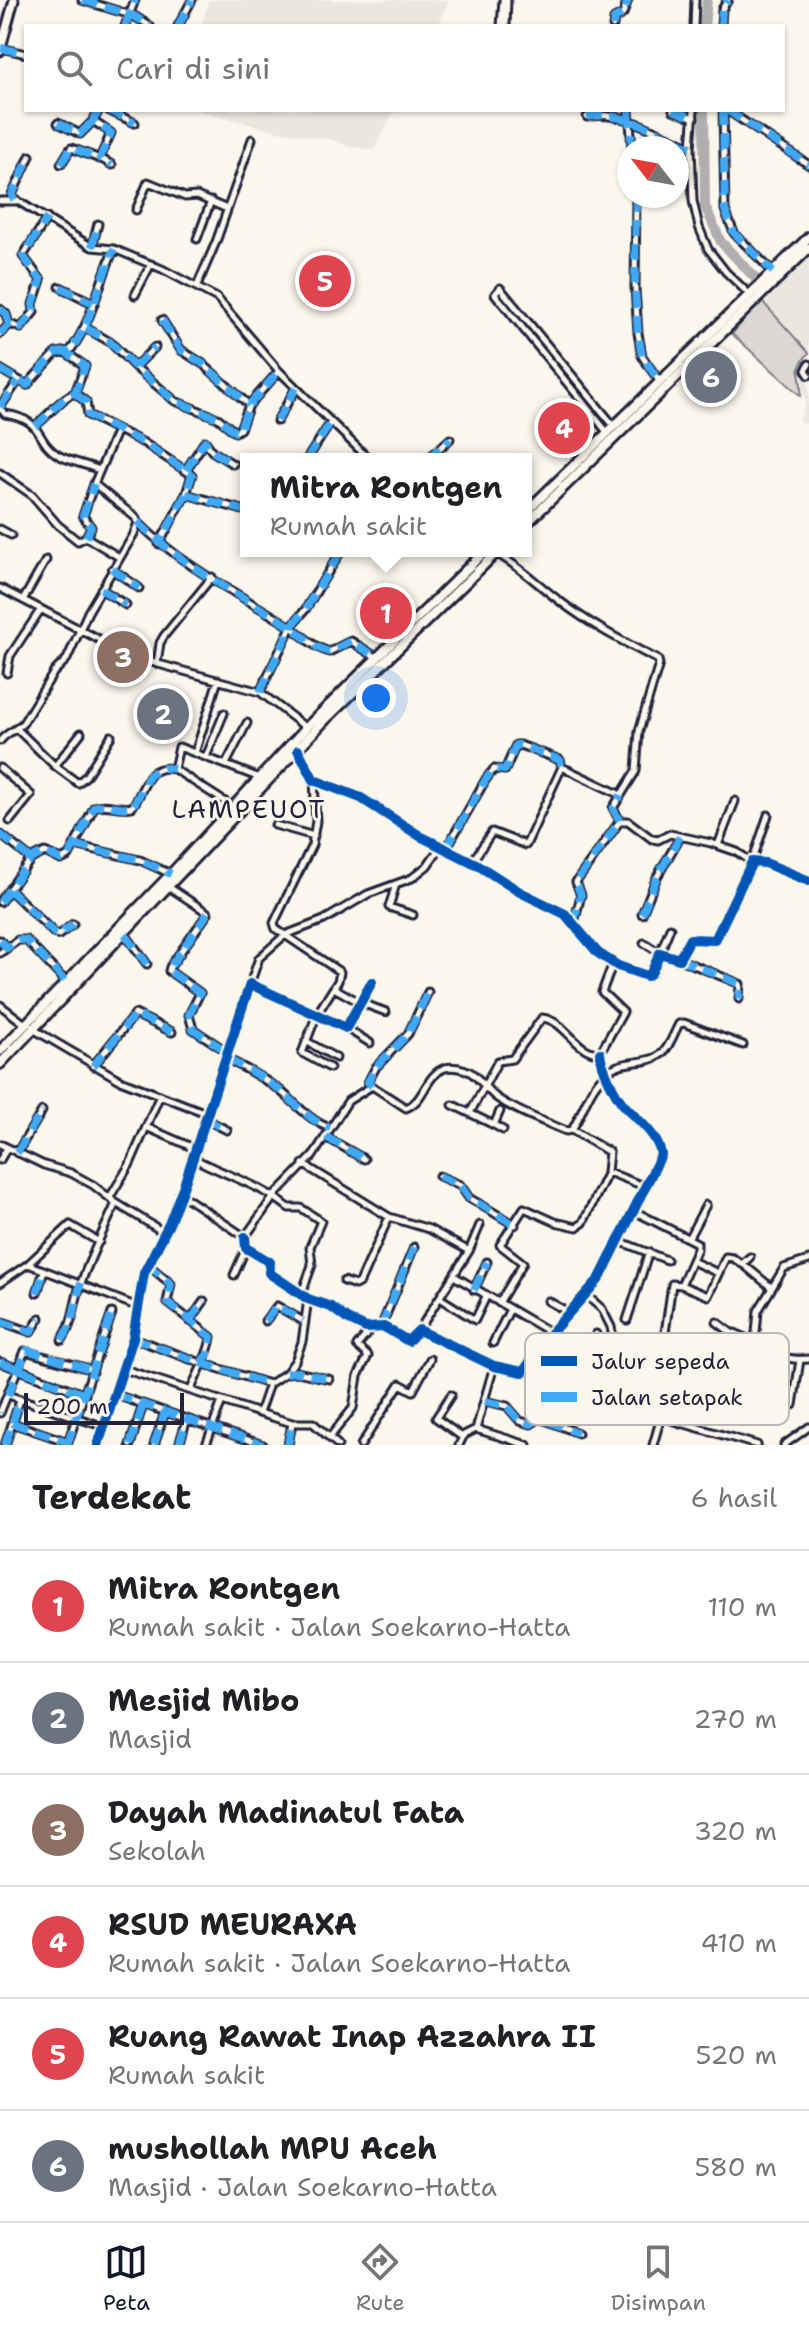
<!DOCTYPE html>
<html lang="id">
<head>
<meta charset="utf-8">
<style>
  body { margin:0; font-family:"Shantell Sans",sans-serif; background:#f6f6f6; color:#202124 }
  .compass { position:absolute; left:617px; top:136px; width:72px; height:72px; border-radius:50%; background:#fff; box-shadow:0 2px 6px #0004; rotate:301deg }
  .scale { position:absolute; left:24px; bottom:20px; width:160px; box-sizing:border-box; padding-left:8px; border:4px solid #22223b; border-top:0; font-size:22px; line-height:28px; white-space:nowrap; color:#22223b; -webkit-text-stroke:6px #fbf7ec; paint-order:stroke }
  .you { position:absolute; left:376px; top:698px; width:28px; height:28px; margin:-20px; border:6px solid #fff; border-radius:50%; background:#1a73e8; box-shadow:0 0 0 12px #1a73e833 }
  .badge { display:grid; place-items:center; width:52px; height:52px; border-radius:50%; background:#111827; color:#fff; font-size:26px; font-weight:700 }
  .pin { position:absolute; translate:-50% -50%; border:4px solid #fff; box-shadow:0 2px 8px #0006 }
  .popup { position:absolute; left:240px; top:453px; width:292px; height:104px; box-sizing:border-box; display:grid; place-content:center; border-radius:0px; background:#fff; filter:drop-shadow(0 2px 6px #0005); font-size:26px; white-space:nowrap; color:#757577 }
  .popup b { font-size:30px; color:#202124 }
  .popup::after { content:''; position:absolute; left:50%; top:100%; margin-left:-16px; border:16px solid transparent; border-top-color:#fff }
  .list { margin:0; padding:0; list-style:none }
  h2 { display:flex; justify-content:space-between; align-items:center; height:104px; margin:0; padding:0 32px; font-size:34px }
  h2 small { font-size:26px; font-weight:400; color:#757577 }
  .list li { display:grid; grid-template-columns:52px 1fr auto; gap:24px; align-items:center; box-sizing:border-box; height:112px; padding:0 32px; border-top:2px solid #e0e0e0 }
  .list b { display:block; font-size:30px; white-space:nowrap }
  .list p { margin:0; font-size:26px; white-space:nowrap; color:#757577 }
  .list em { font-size:26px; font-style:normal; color:#757577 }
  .icon { flex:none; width:44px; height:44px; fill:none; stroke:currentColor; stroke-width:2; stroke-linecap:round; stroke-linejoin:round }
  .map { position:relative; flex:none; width:809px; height:1445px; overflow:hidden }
  .search { position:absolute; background:#fff; box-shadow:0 2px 6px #0004; left:24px; right:24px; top:24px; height:88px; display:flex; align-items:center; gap:20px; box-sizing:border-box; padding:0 28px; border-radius:0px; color:#757577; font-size:30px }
  .sheet { height:776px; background:#fff }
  nav { display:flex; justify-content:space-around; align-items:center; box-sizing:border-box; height:112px; border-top:2px solid #e0e0e0; background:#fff; font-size:22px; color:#757577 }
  nav a { display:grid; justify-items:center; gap:4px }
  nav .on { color:#111827 }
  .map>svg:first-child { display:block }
  .built { fill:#ebe7df }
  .green { fill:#dbd8d3; stroke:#7e7d87; stroke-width:2 }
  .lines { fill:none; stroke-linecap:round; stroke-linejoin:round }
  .river { stroke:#b1aeb0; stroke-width:10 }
  .street-casing { stroke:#22223b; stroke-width:11 }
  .secondary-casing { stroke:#22223b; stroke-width:13 }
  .highway-casing { stroke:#22223b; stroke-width:14 }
  .street { stroke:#fbf7ec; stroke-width:5 }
  .secondary { stroke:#fbf7ec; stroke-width:7 }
  .highway { stroke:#fbf7ec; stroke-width:8 }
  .quiet { stroke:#3fa9f5; stroke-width:8; stroke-dasharray:16 8; stroke-linecap:butt }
  .cycleway-casing { stroke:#fbf7ec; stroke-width:15 }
  .cycleway { stroke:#0057b8; stroke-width:10 }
  .labels { text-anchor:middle; stroke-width:6; stroke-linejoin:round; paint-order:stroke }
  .quarter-label { font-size:26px; letter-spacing:2px; fill:#22223b; stroke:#fbf7ec }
  .key { fill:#fbf7ec; stroke:#bab7b7; stroke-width:2 }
  .key-label { font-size:22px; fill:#22223b }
</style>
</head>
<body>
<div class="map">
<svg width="809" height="1445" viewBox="0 0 809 1445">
  <rect width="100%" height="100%" fill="#fbf7ec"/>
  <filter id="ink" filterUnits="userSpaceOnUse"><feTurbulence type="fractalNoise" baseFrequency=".0125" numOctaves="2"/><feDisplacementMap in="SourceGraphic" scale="16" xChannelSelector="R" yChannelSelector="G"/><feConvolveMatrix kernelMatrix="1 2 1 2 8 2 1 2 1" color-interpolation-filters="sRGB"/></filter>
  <g filter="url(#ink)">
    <path class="built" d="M209,0H449L438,26H201Z
      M196,110H395L374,150L347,146L334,140L277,131Z
      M809,256V350L766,304L765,298Z
      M809,355V425L799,421L806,404L800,373L804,360Z"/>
    <path class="green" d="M761,300L809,353C792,371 803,376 801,396L732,334Z"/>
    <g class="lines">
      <path class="river" d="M704,26L707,0
        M704,110L705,206L721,242L760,283"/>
      <defs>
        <path id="street" d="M82,0L134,16L150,26
          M125,26L135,0
          M178,26L192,0
          M501,26L503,0
          M506,26L507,0
          M613,26L614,19L623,14L628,0
          M694,26L695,0
          M721,26L722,9L728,0
          M1,48L26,54
          M99,110L93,121L111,133L100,158L112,165
          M108,110L135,123
          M629,110L632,148
          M673,110L694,118
          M694,110L691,147L693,201L699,227L708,249L726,272L749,294
          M723,110L725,210L734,233L773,272
          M727,110L809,165
          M587,117C620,109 660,134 691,147
          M58,123L80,134L93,121
          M61,164L71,148L100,159
          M636,196L635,288L638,333L642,356L659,381
          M14,200L12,195L30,156
          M0,201H18L92,247L114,249L162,269L217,298L279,371L369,459
          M136,210L148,182L185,197L197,196L227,209
          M197,239L211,201
          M92,247L98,224
          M197,286L216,242L252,139
          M60,287L93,303
          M135,295L151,264
          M0,309L6,314L9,325
          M162,320L181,350L203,364L249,405
          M86,328L110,342L135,367L175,401L218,418L235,432L240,429L249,405L279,371
          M0,334L10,324L21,328L34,312L33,304L41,280L23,256L47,218
          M809,364L806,370L809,375
          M135,367L155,347
          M0,369L27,385L56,353L70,351C92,322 99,283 114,249
          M75,393L86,402L88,415L144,443L192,475L186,494L159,544
          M0,407L18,381
          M0,408L5,414C45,420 34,440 58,455C70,462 86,464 99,470
          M277,421L296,388
          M35,426C48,417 61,397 75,393L85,366L68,354
          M607,432L495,294L500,288L614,426
          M307,459L331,422
          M428,459L450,439
          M186,470L205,441L212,451L233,464
          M0,473L32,495L58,525L78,541L86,537L119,557
          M186,494L246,511
          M138,522C180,565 237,593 288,625C302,634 312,647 329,652L351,641L376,657
          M0,529L11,535
          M86,537L91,527L83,516L94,484
          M496,553C522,568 538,585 561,602C591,625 624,642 658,660L659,664L639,731L636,771L613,808L620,821H628L652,839L658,840L670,834L711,843L737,852L752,862L768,815
          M112,569L139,588
          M0,588L133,657L260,692L305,727
          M101,589L126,605
          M23,600L46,560
          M157,664L160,643L164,636L212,577
          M7,673L10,656L41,609
          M260,692L291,627L305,610L341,551
          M17,729L55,766L78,783L86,776L111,736
          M0,741C7,732 15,731 23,723L54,672L67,659L88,612L134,534L138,522L136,518L94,484L117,430
          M298,750L314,780L361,798L420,836L476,864L520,892L565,914L598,953L618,966L647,976L651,973L660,953L679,959L690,939L715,940L752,862L765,863L809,881
          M195,753L218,680
          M206,757L224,713
          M226,764L247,723
          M55,766L81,733
          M0,768L31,795L10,821
          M314,780L316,821L312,845L274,923L276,929L285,935L324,920L368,894L412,878L427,866L441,846
          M233,807L174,769L179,747L260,778
          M275,825L314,836
          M0,834L31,859
          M74,845L140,860L171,874
          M718,845L735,801
          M446,849L486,779L494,769L505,770L516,745H520L560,760L562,767
          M472,862L492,832L526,845L562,767L621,795
          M396,884L389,907L413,915
          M169,887L208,913L170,967L169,971L200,993L189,1015L193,1029L229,1053
          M10,890L55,934L59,935L73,924
          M0,902L31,859L45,852L61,860L69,856L94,807C107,802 119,810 132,807C146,789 145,763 174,769
          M642,914L657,877L680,837
          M574,923L581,895L576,882L620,821
          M125,934L147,964
          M0,940L7,948L18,940H26L66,982
          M644,943L660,953L670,928
          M0,953L7,948
          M679,959L740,984L739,999
          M250,984L259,958L285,935L340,972L338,981L317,1014L302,1053L330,1068
          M334,988L359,1002L386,1012
          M0,1005L25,1024
          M346,1028L370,1043
          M33,1029L120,1080L206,1113
          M306,1041L336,1058
          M227,1059C245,1068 262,1077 278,1089C295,1102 309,1121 330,1128
          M93,1066L135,1014L172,1032
          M372,1086L368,1082L376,1067L408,1034L428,992
          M453,1105L494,1125
          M500,1111L494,1125L503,1130
          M470,1113L498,1061L512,1059L542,1018C566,1020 575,1053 600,1053L623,1012L602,992L613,963
          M205,1119L227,1130
          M146,1127L196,1149
          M572,1130C584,1110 589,1087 607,1072C622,1059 647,1065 660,1055C669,1049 674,1033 679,1024L684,1023L743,1045
          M326,1137L364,1159
          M0,1144L44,1165L71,1173L93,1185L116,1203L165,1233
          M17,1153L42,1111
          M193,1158C227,1176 259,1184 289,1208H301L321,1221L310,1247L312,1265L302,1293
          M0,1160L7,1148
          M303,1164L389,1217L429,1229L469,1251L419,1330
          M439,1176L460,1185L469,1198L515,1225
          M179,1193L245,1237L275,1195L313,1156L348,1101L372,1086L406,1108C425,1101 425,1075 445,1068C452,1066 463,1068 470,1072C480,1078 487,1091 497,1098C517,1112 543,1121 566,1131L572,1130L609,1152L607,1172
          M110,1197L130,1164L160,1095
          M634,1211L697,1243V1249L681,1285
          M245,1237L246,1248L270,1262L269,1273L308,1299L331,1307L347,1319L366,1328L384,1327L408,1341L419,1330L494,1366L523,1372L551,1333L600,1278L661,1155C658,1134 637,1120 623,1104C615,1095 601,1066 600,1053
          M689,1237L706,1205
          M619,1241L667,1260
          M469,1251L480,1225
          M692,1261L718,1273
          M28,1264L138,1307
          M147,1264L171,1284L167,1302L211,1337C209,1355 197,1373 191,1390
          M743,1264L772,1288
          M234,1275L246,1248
          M454,1276L551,1333
          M344,1281L355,1285L360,1282L389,1217
          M0,1283L28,1264L70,1225L99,1242
          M474,1290L487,1262
          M37,1293L44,1271
          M586,1295L602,1309L611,1327L627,1412
          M440,1298L475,1320L486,1297
          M548,1301L570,1313
          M499,1303L523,1263L500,1245L524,1208L555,1222L577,1227L583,1223L608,1172L646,1187
          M627,1320L649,1252
          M0,1321L31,1332L40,1318
          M190,1321L204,1301
          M265,1321L277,1306L303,1321
          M717,1322L733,1334
          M381,1327L414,1247
          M133,1338L201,1363L269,1384
          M62,1340C73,1325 74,1304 80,1286C90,1257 104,1230 116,1203
          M493,1343L510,1309
          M0,1362L85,1395
          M124,1369L259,1413L292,1423H313L338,1445
          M287,1373L297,1372L329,1379
          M698,1374L696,1370L704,1349L725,1355
          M771,1380L776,1356
          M715,1381L735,1333C764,1345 774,1362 809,1359
          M633,1386L664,1388
          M8,1395L105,1427
          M116,1395L263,1445
          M451,1395L436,1418L462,1437
          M553,1399L600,1415L661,1412
          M485,1401L507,1406L520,1421L531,1424L540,1418L578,1433
          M793,1405L800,1360
          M576,1407L590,1372L596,1334
          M0,1413L25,1351L93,1370
          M259,1413L269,1384L286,1373L295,1361L302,1342L308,1299
          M600,1415L606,1392
          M661,1417L665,1375L661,1368L662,1354L672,1284L681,1285L708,1296L726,1257L733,1258L742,1264L750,1257
          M12,1423L68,1442
          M680,1424L698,1374L739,1390L755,1343L758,1311L784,1268L809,1260
          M476,1429L527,1445
          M330,1437L353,1408L358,1376L368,1356L357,1346L371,1329
          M5,1445L20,1400
          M67,1445L112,1313
          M98,1445L133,1338L144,1273L169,1224L184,1185L250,984L346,1028L372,982
          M130,1445L143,1405
          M154,1445L165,1412
          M179,1445L187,1419
          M206,1445L222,1401
          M288,1445L292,1423
          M361,1445L400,1384L413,1391L430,1359
          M459,1445L464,1435L476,1429L494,1366
          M653,1445L661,1417L757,1445
          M784,1445L809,1427"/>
        <path id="secondary" d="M0,51L14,0"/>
        <path id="highway" d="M526,512L809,237
          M526,524L809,248
          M0,1051L171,874L306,728L485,551
          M0,1064L324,721L498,551"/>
      </defs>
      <use href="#street" class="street-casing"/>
      <use href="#secondary" class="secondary-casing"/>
      <use href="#highway" class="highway-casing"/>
      <use href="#street" class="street"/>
      <use href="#secondary" class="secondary"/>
      <use href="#highway" class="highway"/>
      <path class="quiet" d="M82,0L134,16L150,26
        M125,26L135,0
        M178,26L192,0
        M613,26L614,19L623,14L628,0
        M721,26L722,9L728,0
        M1,48L26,54
        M99,110L93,121L111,133L100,158L112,165
        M108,110L135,123
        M629,110L632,148
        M673,110L694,118
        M723,110L725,210L734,233L773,272
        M727,110L809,165
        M587,117C620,109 660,134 691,147
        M58,123L80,134L93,121
        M61,164L71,148L100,159
        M636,196L635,288L638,333L642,356L659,381
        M14,200L12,195L30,156
        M92,247L98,224
        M60,287L93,303
        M0,309L6,314L9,325
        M162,320L181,350L203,364L249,405
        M86,328L110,342L135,367L175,401L218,418L235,432L240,429L249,405L279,371
        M0,334L10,324L21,328L34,312L33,304L41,280L23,256L47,218
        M135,367L155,347
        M0,369L27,385L56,353L70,351C92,322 99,283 114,249
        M75,393L86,402L88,415L144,443L192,475L186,494L159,544
        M0,407L18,381
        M277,421L296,388
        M35,426C48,417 61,397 75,393L85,366L67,353
        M307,459L331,422
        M428,459L450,439
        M186,470L205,441L212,451L233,464
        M186,494L246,511
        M138,522C180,565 237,593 288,625C302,634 312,647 329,652L351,641L376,657
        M86,537L91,527L83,516L94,484
        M112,569L139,588
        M101,589L126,605
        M260,692L291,627L305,610L341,551
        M0,834L31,859
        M74,845L140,860L171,874
        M446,849L486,779L494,769L505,770L516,745H520L560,760L562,767
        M10,890L55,934L59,935L73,924
        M0,902L31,859L45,852L61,860L69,856L94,807C107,802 119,810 132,807C146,789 145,763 174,769
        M208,913L170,967L169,971L200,993L189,1015L193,1029L229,1053
        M642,914L657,877L680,837
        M573,924L581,895L576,882L620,821L613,809L621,795
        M125,934L147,964
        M0,940L7,948L18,940H26L66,982
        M679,959L740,984L739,999
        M227,1059C245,1068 262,1077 278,1089C295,1102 309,1121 330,1128
        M93,1066L135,1014L172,1032
        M372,1086L368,1082L376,1067L408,1034L428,992
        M205,1119L227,1130
        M326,1137L364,1159
        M17,1153L42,1111
        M439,1176L460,1185L469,1198L515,1225
        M147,1264L171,1284L167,1302L211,1337L208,1354L201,1363
        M474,1290L487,1262
        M37,1293L44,1271
        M0,1321L31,1332L40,1318
        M190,1321L204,1301
        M265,1321L277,1306L303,1321
        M381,1327L414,1247
        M133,1338L201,1363L269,1384
        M62,1340C74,1324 75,1302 81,1283
        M0,1362L85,1395
        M286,1373L297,1372L329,1379
        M8,1395L27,1350L93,1370
        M116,1395L263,1445
        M485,1401L507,1406L520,1421L531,1424L540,1418L578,1433
        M0,1412V1413
        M12,1423L68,1442
        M5,1445L20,1400
        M67,1445L112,1313
        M130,1445L143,1405
        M154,1445L165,1412
        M179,1445L187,1419
        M288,1445L292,1423"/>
      <defs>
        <path id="cycleway" d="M298,750L314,780L361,798L420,836L476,864L520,892L565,914L598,953L618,966L647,976L651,973L660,953L679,959L690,939L715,940L752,862L765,863L809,881
          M245,1237L246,1248L270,1262L269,1273L308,1299L331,1307L347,1319L366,1328L384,1327L408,1341L419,1330L494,1366L523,1372L551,1333L600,1278L661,1155C658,1134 637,1120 623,1104C615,1095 601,1066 600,1053
          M98,1445L133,1338L144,1273L169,1224L184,1185L250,984L346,1028L372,982"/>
      </defs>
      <use href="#cycleway" class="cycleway-casing"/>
      <use href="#cycleway" class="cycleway"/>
    </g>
  </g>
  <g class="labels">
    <g class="quarter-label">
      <text x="249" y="818">LAMPEUOT</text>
    </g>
  </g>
  <rect x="525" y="1333" width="264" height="92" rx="12" class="key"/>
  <rect x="541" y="1356" width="36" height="10" fill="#0057b8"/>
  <rect x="541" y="1392" width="36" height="10" fill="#3fa9f5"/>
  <g class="key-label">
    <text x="591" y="1369">Jalur sepeda</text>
    <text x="591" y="1405">Jalan setapak</text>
  </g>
</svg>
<svg class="compass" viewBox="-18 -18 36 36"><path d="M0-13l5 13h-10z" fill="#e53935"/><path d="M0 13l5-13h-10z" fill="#757577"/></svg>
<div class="scale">200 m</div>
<div class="you"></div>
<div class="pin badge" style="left:386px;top:613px;background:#e0444e">1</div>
<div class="popup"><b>Mitra Rontgen</b>Rumah sakit</div>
<div class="pin badge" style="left:163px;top:714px;background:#6b7280">2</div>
<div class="pin badge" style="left:123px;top:657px;background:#8d6e63">3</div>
<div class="pin badge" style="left:564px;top:428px;background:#e0444e">4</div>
<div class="pin badge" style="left:325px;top:281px;background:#e0444e">5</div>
<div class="pin badge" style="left:711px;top:377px;background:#6b7280">6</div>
<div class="search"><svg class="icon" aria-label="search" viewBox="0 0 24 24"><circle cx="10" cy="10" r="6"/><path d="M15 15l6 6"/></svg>Cari di sini</div>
</div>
<section class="sheet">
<h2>Terdekat<small>6 hasil</small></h2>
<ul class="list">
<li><span class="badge" style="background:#e0444e">1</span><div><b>Mitra Rontgen</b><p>Rumah sakit · Jalan Soekarno-Hatta</p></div><em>110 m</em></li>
<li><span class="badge" style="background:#6b7280">2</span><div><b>Mesjid Mibo</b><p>Masjid</p></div><em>270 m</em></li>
<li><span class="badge" style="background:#8d6e63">3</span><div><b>Dayah Madinatul Fata</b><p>Sekolah</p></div><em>320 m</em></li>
<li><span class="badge" style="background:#e0444e">4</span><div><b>RSUD MEURAXA</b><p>Rumah sakit · Jalan Soekarno-Hatta</p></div><em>410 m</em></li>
<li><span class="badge" style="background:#e0444e">5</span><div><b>Ruang Rawat Inap Azzahra II</b><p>Rumah sakit</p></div><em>520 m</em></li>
<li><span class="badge" style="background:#6b7280">6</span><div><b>mushollah MPU Aceh</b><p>Masjid · Jalan Soekarno-Hatta</p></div><em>580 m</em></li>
</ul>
</section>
<nav>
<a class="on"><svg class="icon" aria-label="map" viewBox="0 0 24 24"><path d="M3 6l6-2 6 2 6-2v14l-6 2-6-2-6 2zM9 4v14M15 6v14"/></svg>Peta</a>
<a><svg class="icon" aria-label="directions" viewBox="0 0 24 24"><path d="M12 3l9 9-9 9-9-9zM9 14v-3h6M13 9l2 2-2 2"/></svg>Rute</a>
<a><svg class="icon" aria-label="saved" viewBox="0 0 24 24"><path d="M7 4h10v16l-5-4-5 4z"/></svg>Disimpan</a>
</nav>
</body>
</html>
